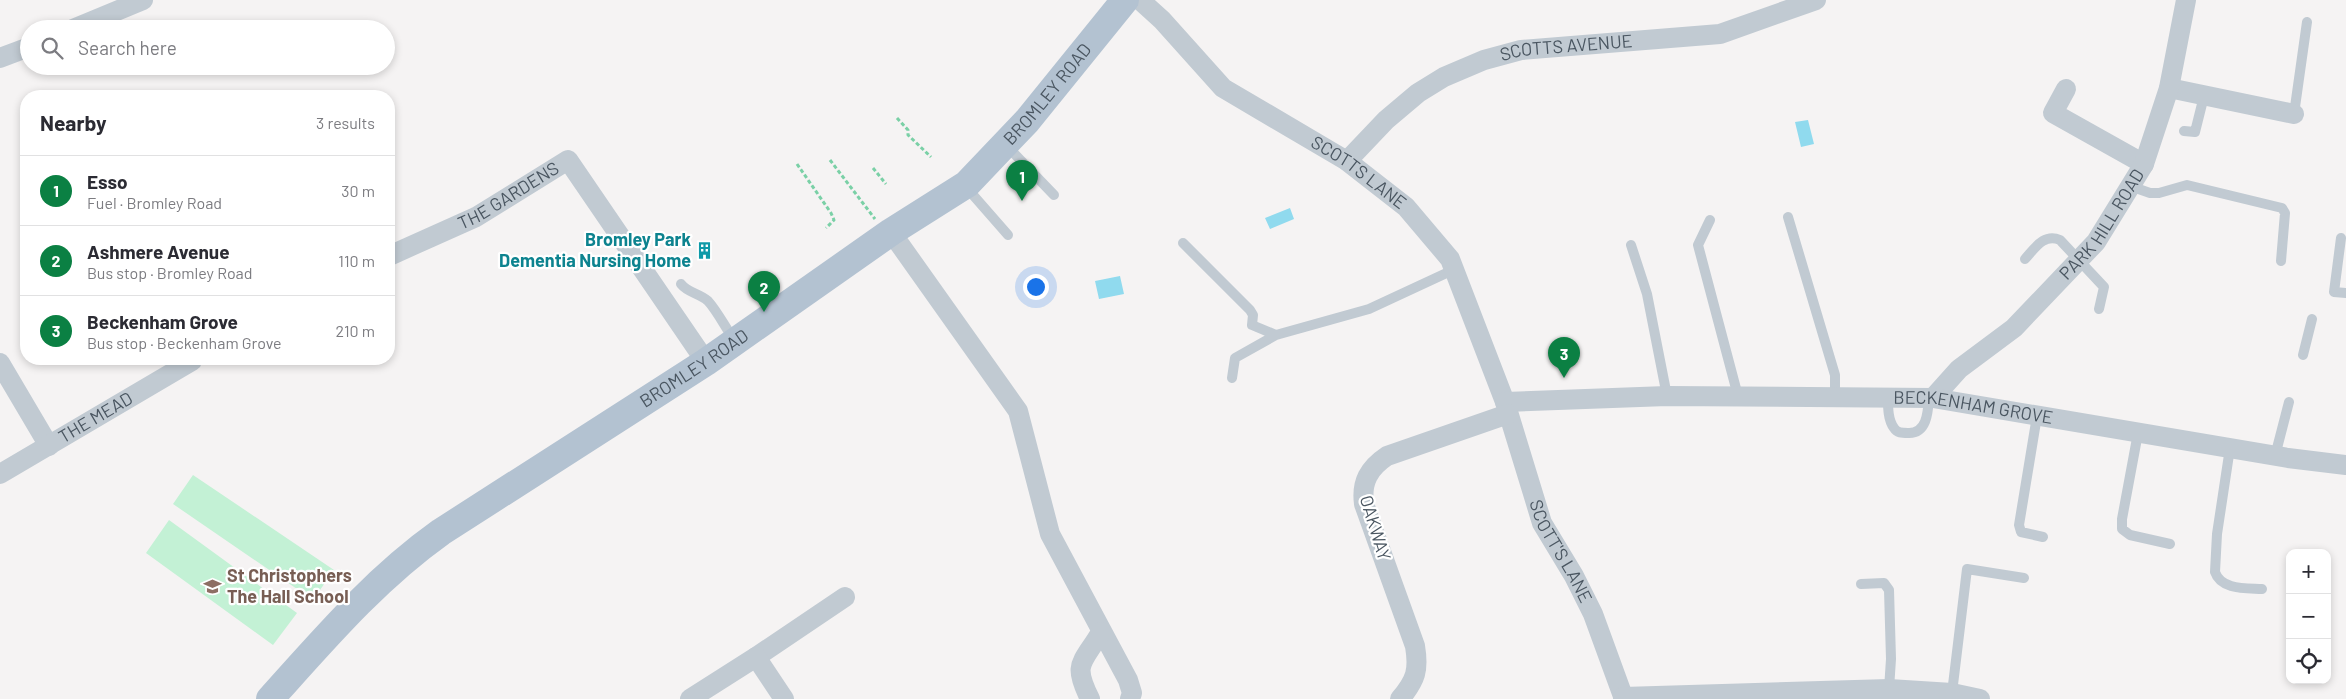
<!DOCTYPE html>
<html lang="en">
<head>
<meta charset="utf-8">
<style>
  body { margin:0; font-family:Barlow,sans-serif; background:#f2f2f3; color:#2b2b33 }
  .controls { position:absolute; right:15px; bottom:15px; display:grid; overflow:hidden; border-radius:10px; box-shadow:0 2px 8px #0003 }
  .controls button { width:45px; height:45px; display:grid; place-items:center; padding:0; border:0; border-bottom:1px solid #e1e1e2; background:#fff; color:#2b2b33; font:25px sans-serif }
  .you { position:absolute; left:1035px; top:286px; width:18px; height:18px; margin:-12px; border:4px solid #fff; border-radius:50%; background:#1a73e8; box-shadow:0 0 0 8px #1a73e833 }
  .badge { display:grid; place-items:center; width:32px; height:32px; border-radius:50%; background:#0b8043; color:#fff; font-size:16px; font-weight:700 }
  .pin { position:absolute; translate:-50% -41px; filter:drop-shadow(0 1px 2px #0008) }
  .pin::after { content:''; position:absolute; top:26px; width:18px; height:15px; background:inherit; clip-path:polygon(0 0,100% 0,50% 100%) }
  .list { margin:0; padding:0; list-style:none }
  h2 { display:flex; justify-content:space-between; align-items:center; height:65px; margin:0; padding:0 20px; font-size:21px }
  h2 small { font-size:16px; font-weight:400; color:#7c7c81 }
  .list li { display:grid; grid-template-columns:32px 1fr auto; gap:15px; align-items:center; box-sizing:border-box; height:70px; padding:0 20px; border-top:1px solid #e1e1e2 }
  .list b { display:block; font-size:19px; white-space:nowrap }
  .list p { margin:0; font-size:16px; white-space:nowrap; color:#7c7c81 }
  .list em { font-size:16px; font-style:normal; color:#7c7c81 }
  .icon { flex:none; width:28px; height:28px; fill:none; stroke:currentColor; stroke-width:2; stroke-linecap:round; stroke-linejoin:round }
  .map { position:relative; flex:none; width:2346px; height:699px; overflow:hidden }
  .search { position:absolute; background:#fff; box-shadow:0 2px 8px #0003; left:20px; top:20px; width:375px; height:55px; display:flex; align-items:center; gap:12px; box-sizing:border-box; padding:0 18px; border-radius:28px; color:#7c7c81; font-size:19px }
  .panel { position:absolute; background:#fff; box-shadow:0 2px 8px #0003; left:20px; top:90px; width:375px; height:275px; border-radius:20px }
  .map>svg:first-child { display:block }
  .garden { fill:#c3f1d5 }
  .water { fill:#90daee }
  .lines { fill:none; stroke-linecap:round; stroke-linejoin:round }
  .path { stroke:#7ad0a6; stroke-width:3; stroke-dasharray:4 2.5; stroke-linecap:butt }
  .service { stroke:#c1cad2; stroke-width:10 }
  .minor { stroke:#c1cad2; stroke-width:20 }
  .primary { stroke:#b3c2d1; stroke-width:28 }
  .labels { text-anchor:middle; stroke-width:4.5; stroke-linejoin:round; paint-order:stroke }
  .street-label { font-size:18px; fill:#4a5661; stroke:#fff }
  .culture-label { font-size:18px; font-weight:bold; fill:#0d838f; stroke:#fff; text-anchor:end }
  .education-label { font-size:18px; font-weight:bold; fill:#785e54; stroke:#fff; text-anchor:start }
</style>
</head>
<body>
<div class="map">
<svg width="2346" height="699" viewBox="0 0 2346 699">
  <rect width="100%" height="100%" fill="#f5f3f3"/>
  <path class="garden" d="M193,475L334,570L313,600L173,504Z
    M169,520L297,613L273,645L146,553Z"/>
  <path class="water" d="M1808,120L1814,144L1801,147L1795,122Z
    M1290,208L1294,219L1270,229L1265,218Z
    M1120,276L1124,294L1099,299L1095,281Z"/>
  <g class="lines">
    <path class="path" d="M897,118L908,130V135L931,157
      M830,160L875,219
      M797,164L831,213L834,220L826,228
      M873,168L886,184"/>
    <path class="service" d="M2294,114L2307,22
      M2184,131L2195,132L2204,96
      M1006,145L1054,195
      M2130,186L2150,193H2159L2187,185L2282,208L2285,213L2281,261
      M966,187L1008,235
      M1788,217L1835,375V397
      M1710,220L1698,245L1738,396
      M2341,238L2334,292L2346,293
      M1183,243L1250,310L1253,315L1252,325L1276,335
      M1631,245L1647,294L1667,396
      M2025,259C2035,248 2044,233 2060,240L2104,287L2099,309
      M681,284C688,293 699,293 708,301C718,312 726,329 735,341
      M2303,355L2312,319
      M1232,378L1235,358L1276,335L1369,309L1453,270
      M1888,398C1888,408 1888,420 1894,428C1897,433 1902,433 1908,433C1927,434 1928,412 1929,398
      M2037,416L2019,525L2021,532L2043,537
      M2138,433L2122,519V529L2130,535L2170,544
      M2230,448L2217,534L2215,572C2221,590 2246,588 2262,589
      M2275,456L2289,402
      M1861,584L1884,583L1889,590L1891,659L1889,689
      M1952,693L1967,569L2024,578"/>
    <g class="minor">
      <path id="s1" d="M1140,0L1162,20L1223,88L1347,161L1406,207L1450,259L1505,402L1542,523L1574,576L1593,614L1624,699"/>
      <path d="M73,29L143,0"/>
      <path d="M0,58L29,47"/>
      <path d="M2169,88L2294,114"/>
      <path d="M2066,89L2053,113L2144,164"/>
      <path id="s2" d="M1347,161L1386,120L1418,93L1444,77L1484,60L1521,50L1720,34L1816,0"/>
      <path d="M891,232L1018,411L1050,534L1128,680L1132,693L1130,699"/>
      <path id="s3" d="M389,256L476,217L568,160L706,362"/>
      <path d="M0,363L49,446"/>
      <path id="s4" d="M1933,398L1959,369L2014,328L2096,242L2144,164L2169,88L2186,0"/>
      <path id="s5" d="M1505,402L1667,396L1933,398L2288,458L2346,465"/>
      <path id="s6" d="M0,474L192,361"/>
      <path d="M756,657L845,597"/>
      <path d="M1623,697L1889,689L1952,693L1980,699"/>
      <path d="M690,699L756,657L784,699"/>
      <path d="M1090,699C1072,663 1082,664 1101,632"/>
      <path d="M1400,699C1416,680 1419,670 1415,646L1364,504C1361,482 1369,468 1387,456L1508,414"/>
    </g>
    <path class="primary" id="s7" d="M270,699C324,639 375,579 441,532L706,362L891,232L967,184L1027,121L1125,0"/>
  </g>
  <defs>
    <symbol id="building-bare" viewBox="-9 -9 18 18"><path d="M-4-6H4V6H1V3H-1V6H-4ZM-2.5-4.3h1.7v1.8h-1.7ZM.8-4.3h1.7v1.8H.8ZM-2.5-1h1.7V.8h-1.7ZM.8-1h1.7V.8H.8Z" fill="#0f9aa8" stroke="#fff" stroke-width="2.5" paint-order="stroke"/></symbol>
    <symbol id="school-bare" viewBox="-9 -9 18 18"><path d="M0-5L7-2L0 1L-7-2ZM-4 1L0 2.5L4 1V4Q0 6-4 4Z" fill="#8d6e63" stroke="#fff" stroke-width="2.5" paint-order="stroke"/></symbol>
  </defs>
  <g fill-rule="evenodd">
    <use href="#building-bare" x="692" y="238" width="25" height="25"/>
    <use href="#school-bare" x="200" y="574" width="25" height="25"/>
  </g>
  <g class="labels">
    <g class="street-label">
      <text dy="6" stroke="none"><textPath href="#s2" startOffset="256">SCOTTS AVENUE</textPath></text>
      <text dy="6" stroke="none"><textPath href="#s7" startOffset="991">BROMLEY ROAD</textPath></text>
      <text dy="6" stroke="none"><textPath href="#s1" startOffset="281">SCOTTS LANE</textPath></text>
      <text dy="6" stroke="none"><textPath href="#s3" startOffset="134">THE GARDENS</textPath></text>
      <text dy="6" stroke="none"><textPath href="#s4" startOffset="244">PARK HILL ROAD</textPath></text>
      <text dy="6" stroke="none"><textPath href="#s7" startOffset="541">BROMLEY ROAD</textPath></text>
      <text dy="6" stroke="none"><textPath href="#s5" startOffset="469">BECKENHAM GROVE</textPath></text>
      <text dy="6" stroke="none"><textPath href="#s6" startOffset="111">THE MEAD</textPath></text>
      <text transform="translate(1375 528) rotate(73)" y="6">OAKWAY</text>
      <text dy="6" stroke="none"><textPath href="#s1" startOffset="721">SCOTT'S LANE</textPath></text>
    </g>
    <g class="culture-label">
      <text x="691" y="246">Bromley Park<tspan x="691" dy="21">Dementia Nursing Home</tspan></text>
    </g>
    <g class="education-label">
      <text x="227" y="582">St Christophers<tspan x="227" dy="21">The Hall School</tspan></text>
    </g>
  </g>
</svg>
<div class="controls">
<button>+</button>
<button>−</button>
<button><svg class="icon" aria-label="locate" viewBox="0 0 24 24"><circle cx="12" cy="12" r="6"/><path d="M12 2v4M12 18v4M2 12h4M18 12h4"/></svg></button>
</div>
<div class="you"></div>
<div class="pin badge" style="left:1022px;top:201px">1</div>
<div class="pin badge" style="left:764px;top:312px">2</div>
<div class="pin badge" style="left:1564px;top:378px">3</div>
<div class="search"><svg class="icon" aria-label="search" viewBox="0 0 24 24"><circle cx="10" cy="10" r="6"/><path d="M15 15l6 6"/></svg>Search here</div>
<section class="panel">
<h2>Nearby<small>3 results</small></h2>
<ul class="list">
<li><span class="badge">1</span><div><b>Esso</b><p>Fuel · Bromley Road</p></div><em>30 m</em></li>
<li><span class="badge">2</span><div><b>Ashmere Avenue</b><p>Bus stop · Bromley Road</p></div><em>110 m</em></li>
<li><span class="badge">3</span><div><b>Beckenham Grove</b><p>Bus stop · Beckenham Grove</p></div><em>210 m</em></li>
</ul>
</section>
</div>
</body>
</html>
